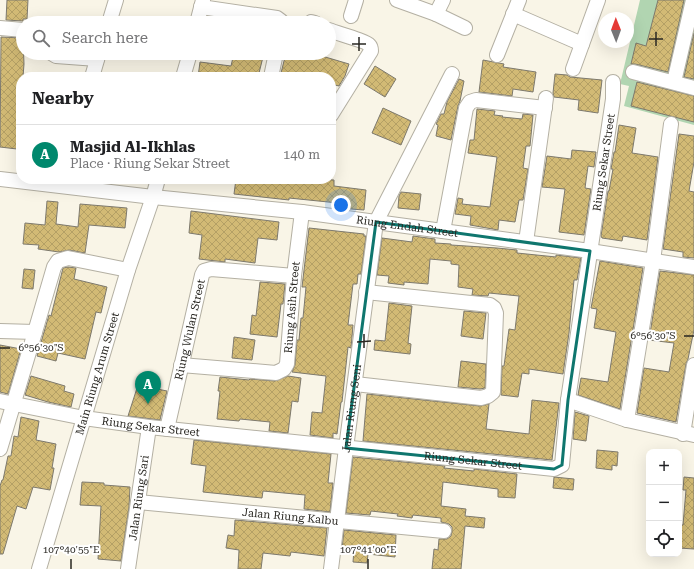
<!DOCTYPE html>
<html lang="en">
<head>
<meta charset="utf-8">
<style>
  body { margin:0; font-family:"Roboto Serif",serif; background:#f2f2f2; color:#202124 }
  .controls { position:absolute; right:12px; bottom:12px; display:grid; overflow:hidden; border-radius:8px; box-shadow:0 4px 16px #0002 }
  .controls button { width:36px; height:36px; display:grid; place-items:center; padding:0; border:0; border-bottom:1px solid #e0e0e0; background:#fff; color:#202124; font:20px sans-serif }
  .compass { position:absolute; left:598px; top:12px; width:36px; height:36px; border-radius:50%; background:#fff; box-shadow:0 4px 16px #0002; rotate:359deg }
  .you { position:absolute; left:341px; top:205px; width:14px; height:14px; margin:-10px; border:3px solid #fff; border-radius:50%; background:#1a73e8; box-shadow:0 0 0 6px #1a73e833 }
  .badge { display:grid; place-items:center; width:26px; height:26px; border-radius:50%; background:#00886d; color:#fff; font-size:13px; font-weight:700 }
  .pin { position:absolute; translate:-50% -33px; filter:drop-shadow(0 1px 2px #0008) }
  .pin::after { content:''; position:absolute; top:21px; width:14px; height:12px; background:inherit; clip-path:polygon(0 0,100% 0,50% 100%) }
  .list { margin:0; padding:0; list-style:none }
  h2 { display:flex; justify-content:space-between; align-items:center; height:52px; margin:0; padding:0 16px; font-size:17px }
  h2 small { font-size:13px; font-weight:400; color:#757577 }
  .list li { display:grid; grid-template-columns:26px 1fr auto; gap:12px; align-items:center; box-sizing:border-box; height:60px; padding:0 16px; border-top:1px solid #e0e0e0 }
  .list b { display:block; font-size:15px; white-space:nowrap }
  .list p { margin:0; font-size:13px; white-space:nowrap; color:#757577 }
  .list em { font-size:13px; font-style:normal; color:#757577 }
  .icon { flex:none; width:22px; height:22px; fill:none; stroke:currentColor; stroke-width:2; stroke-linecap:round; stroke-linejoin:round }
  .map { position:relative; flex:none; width:694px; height:569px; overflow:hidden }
  .search { position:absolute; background:#fff; box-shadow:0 4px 16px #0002; left:16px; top:16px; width:320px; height:44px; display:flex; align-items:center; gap:10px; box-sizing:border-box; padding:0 14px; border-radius:22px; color:#757577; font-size:15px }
  .panel { position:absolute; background:#fff; box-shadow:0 4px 16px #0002; left:16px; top:72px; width:320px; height:112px; border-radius:16px }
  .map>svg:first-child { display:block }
  .grass { fill:#b1d5b1 }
  .building { fill:url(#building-cross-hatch); stroke:#7d796d }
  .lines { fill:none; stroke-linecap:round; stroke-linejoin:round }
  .minor-casing { stroke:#b4b0a3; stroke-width:16 }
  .minor { stroke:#fff; stroke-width:14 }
  .marked { fill:none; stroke:#0f766e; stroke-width:3; stroke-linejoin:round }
  .ticks { fill:none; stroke:#292722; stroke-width:1.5 }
  .labels { text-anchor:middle; stroke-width:4; stroke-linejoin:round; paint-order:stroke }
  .street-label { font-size:11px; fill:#292722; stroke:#fff }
  .ticks-label { font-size:10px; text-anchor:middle; fill:#292722; stroke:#fff; stroke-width:4; stroke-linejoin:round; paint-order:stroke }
</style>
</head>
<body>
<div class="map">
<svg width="694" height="569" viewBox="0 0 694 569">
  <defs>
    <pattern id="building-cross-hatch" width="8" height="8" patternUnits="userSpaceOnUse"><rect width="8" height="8" fill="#d2ba75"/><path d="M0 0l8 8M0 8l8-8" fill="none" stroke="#b4a065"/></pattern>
  </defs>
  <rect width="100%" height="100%" fill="#f9f5e7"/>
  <path class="grass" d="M640,0H694V125L624,106L629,86L620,84Z"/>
  <path class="building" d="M7,0H28L27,19H23V21L6,20Z
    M658,0H684L668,72L635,64H631L636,43L646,46Z
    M694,33V79L684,77Z
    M1,37L23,38L24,64L23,77H21L19,120H20L17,149L0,147Z
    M234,53H264L258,77H198L200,62L231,66Z
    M286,53L314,59L315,54L349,64L345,76L339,86L331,84V77H309L301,74L300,77H280Z
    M483,60L504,64L503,67L536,72L533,92L513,89L512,96L479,92Z
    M375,66L396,79L385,97L364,84Z
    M555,74L567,75L570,77L602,80L598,113L578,110L579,100L554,97L553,93Z
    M459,79L464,81L460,101L458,106L451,140L436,136L438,125L436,124L441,114H444L447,102Z
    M637,82L694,96V122L631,106Z
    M383,108L411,121L401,145L372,133Z
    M477,109L495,111L494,115L503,116L502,117L522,119L523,114L533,115L530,146H526L523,168L528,169L523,200H519L515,222L499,220L498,230L470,225L471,216L455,214L458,198L463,199L462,204L490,207L497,157L468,153L470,140H474Z
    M619,125L636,128L632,153L658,157L647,240L623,236L622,241L602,238L601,236L608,191H609L613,169H611L614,152H615Z
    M679,134L694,136V162L689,191L694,192V258L683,257V252L663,249Z
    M572,150L596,152L594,167L588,166L585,188L591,189L584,235L559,232L565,189L542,187L547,156L571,159Z
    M236,179H320L334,180V186L366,190L364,210L338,208V203L289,198V200L271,198L234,194Z
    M401,192L421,194L419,210L398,208L399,196Z
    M47,201L58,202L56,224L78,227L80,204L127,208L125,228L89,225L85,253L69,250L59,252L38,249L39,245L23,244L25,223L45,225Z
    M191,211L279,222L277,240L258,238L255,263L225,259V262L199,259L202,235L189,233Z
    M309,228L364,234V236H366L361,274H358L357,284H353L348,325H353L352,337L351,348L348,347L342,402H341L337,434L333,433V438L310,435L312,412L322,413L326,376L292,372L295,365L297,340H299L301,318H303L306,287H302Z
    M413,236L435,239V243L451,244V245L497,248L517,250V253L556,257V255L581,258L577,280H574L569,333L563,374L529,369V374L522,373L518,397L501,395L502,366H504L509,329L515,330L519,296L489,293L488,296L472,295L473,289L458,287L459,265L451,264V261L430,259L428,284L404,282V285L388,283L389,276L377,275L382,238L412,242Z
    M600,261L643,268L620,409L578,395L581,378L608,382L616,332L594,328L597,309L591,308Z
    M68,267L76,268L74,279L107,287L101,313L96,312L85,359L58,353L56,361L37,356L49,315L51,316L63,268Z
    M24,269L35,270L33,289L22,288Z
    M660,271L694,275V330L688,359L686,364L676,422L637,413L644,368L669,372L674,343L649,340Z
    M260,282L285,284L283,304H281L277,337L250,334L252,315L256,316Z
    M389,303L412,306L408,343L411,344L410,354L374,350L375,340L385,341Z
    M464,311L486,313L483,339L461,336Z
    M234,337L255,340L252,360L232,358Z
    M0,345L21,349L8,394L0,392Z
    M461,361L486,364L485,388L480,389L458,387Z
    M31,376L65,386L64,391L74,394L71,407L48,402L25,395Z
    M288,376L301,378L298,402L292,401L288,433L269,431L270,422L240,419L239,421L217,419L220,391H218L220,377L249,380L250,379L275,381Z
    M138,385L167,391L160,420L128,416Z
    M367,394L480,406L489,404L486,429L529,434L532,400L559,403L552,460L363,441Z
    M575,412L589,416L586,441L573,439Z
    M21,417L39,421L36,440L56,444L52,468H54L50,490L33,487L26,509L17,506L3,554H0V486L2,480H3L8,456H11L14,436L18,437Z
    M194,440L331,454L328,483H333L330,512L304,509L305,495L263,491L262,498L203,492L206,466L191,464Z
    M597,450L618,452L617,466L612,465V470L596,468Z
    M353,457L445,466L444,468L474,471V469L517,474L515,498L498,497V489L443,482L441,506L466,509L465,516L485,518L484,528L465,526L461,569H432L434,549L438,550L439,539H447L451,536L452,531V527L449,524L441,522V518L413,515L412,518L397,516L398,514L371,511L370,515L346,513Z
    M554,477L574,479L573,490L553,488Z
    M684,477L694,478V549L679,548L680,525H683L686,490H683Z
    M82,482L104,483V485L130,487L129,507L121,561L98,559L101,506L80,505Z
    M235,520L327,528L324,556L291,552L290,556L263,553L261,569H238L239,550L226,548L228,535L234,536Z
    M344,530L396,535L395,557L368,554L367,563L353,562L354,550L342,549Z"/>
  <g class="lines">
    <defs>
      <g id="minor">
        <path d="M397,0L436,14L465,28"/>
        <path d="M201,7L277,18L281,21V23"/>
        <path d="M436,14L443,0"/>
        <path d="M513,14L582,44"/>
        <path d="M351,16L356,0"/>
        <path d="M311,22L315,23"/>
        <path d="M109,23L116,0"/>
        <path d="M197,23L203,0"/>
        <path d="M0,28L23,30"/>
        <path d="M329,30C336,33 366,41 369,45C370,46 371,49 371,51L331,115"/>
        <path d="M51,53L56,56L97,59"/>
        <path d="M497,55L519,0"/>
        <path d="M573,69L598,0"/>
        <path d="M633,72L694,88"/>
        <path d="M92,77L99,53"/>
        <path d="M183,77L190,53"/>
        <path d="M271,77L276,53"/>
        <path d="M674,82L693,0"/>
        <path id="s1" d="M0,179L153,197L302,212L590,251L694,267"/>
        <path d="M443,231L466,108L470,102L476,100L545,108"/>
        <path d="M526,242L546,98"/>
        <path d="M0,331L35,332"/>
        <path id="s2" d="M181,365L276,373L284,369L287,364L294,276L302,212"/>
        <path d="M355,384L481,398L488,396L493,392L496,313L494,308L490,305L366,292"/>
        <path d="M568,400L627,420L694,435"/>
        <path id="s3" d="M0,401L84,418L149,427L554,469L562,465L568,400L613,99V82"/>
        <path d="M627,420L653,261L671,124"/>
        <path id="s4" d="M167,429L202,275L204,271L211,269L294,276"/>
        <path d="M683,434L694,365"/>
        <path d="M0,449L35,332L54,267L58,261L68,258L128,270"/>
        <path id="s5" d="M138,502L444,531"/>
        <path id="s6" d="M39,569L128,270L153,197L158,179"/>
        <path id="s7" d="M128,569L149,427"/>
        <path id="s8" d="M331,569L346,448L376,222L452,74"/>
      </g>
    </defs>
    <use href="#minor" class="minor-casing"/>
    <use href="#minor" class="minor"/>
  </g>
  <path class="marked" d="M376,222L590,251L568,400L562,465L554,469L346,448Z"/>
  <path class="ticks" d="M656,32V46M359,37V51M649,39H663M352,44H366M364,334V348M684,336H694M357,342L371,341M0,348H10M71,559V569M368,559V569"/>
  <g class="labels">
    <g class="street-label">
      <text dy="4" stroke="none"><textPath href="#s3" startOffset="873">Riung Sekar Street</textPath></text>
      <text dy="4" stroke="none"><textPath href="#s1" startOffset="410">Riung Endah Street</textPath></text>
      <text dy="4" stroke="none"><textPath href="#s2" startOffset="167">Riung Asih Street</textPath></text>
      <text dy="4" stroke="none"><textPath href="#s4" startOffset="102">Riung Wulan Street</textPath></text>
      <text dy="4" stroke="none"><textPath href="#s6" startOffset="204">Main Riung Arum Street</textPath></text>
      <text dy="4" stroke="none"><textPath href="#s8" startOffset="162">Jalan Riung Seni</textPath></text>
      <text dy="4" stroke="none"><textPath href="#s3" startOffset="153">Riung Sekar Street</textPath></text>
      <text dy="4" stroke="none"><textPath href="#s3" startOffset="477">Riung Sekar Street</textPath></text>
      <text dy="4" stroke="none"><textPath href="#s7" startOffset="72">Jalan Riung Sari</textPath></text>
      <text dy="4" stroke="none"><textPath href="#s5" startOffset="153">Jalan Riung Kalbu</textPath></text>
    </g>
  </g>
  <g class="ticks-label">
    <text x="653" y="339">6°56'30"S</text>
    <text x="41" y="351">6°56'30"S</text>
    <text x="71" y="553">107°40'55"E</text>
    <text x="368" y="553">107°41'00"E</text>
  </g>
</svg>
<div class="controls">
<button>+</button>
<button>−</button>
<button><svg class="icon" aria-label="locate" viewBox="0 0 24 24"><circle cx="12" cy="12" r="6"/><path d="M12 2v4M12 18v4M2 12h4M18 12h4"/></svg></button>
</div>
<svg class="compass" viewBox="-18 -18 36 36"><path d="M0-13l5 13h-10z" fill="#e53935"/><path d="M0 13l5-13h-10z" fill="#757577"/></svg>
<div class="you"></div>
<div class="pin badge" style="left:148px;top:404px">A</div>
<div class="search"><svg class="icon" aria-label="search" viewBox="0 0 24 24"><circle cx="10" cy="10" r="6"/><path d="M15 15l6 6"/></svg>Search here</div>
<section class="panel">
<h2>Nearby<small></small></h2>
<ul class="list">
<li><span class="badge">A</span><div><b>Masjid Al-Ikhlas</b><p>Place · Riung Sekar Street</p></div><em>140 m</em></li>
</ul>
</section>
</div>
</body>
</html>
